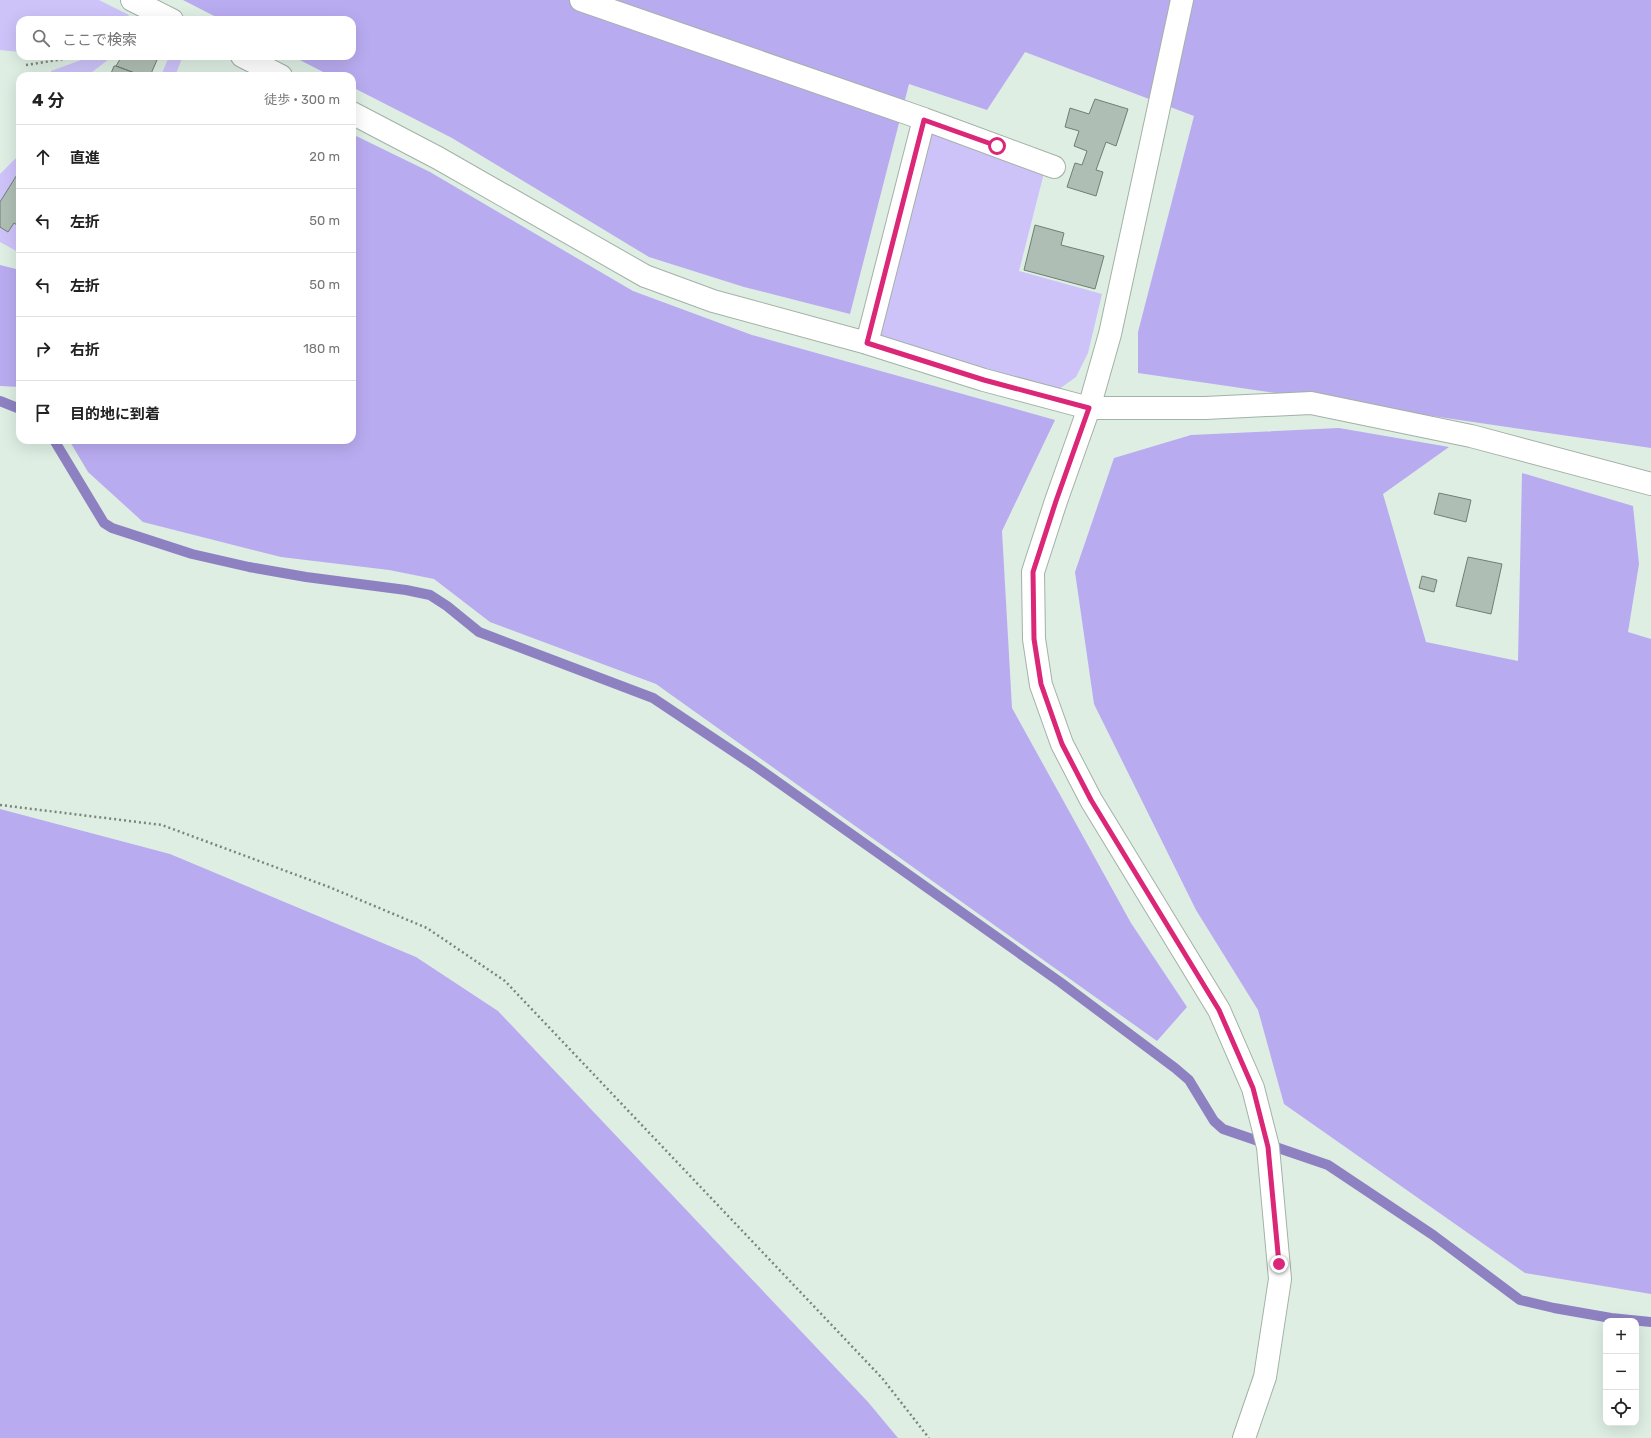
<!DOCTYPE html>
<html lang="ja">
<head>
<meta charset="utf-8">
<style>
  body { margin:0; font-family:Rubik,"Noto Sans JP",sans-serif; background:#f6f6f6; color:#222 }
  .controls { position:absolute; right:12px; bottom:12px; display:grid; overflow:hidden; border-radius:8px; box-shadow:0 4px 16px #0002 }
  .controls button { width:36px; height:36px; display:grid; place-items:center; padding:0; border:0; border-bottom:1px solid #e0e0e0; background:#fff; color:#222; font:20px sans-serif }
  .stop { position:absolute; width:12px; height:12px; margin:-9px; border:3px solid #db2777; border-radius:50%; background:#fff }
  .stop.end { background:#db2777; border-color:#fff; box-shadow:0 1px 4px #0008 }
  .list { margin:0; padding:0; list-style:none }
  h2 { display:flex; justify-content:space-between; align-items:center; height:52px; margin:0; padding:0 16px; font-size:17px }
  h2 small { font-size:13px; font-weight:400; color:#767676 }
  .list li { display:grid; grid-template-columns:26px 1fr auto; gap:12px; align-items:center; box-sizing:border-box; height:64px; padding:0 16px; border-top:1px solid #e0e0e0 }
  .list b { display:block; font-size:15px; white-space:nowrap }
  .list em { font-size:13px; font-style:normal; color:#767676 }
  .icon { flex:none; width:22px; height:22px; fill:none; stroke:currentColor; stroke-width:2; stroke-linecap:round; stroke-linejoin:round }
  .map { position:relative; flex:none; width:1651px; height:1438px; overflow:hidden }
  .search { position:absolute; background:#fff; box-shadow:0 4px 16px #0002; left:16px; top:16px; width:340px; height:44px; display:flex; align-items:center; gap:10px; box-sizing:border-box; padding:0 14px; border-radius:12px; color:#767676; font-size:15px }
  .panel { position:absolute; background:#fff; box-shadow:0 4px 16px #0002; left:16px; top:72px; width:340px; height:372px; border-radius:12px }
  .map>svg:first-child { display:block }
  .green { fill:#cdc3f9 }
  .forest { fill:#b9abf0 }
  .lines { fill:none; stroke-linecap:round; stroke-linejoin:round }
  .stream { stroke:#8e81c2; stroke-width:10 }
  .building { fill:#afbeb4; stroke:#707e74 }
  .minor-casing { stroke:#a3b1a7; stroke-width:24 }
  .path { stroke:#7b857e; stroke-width:2.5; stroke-dasharray:2 3; stroke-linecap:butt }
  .minor { stroke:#fff; stroke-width:22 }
  .route { stroke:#db2777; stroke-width:5 }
</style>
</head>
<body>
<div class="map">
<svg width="1651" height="1438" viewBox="0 0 1651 1438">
  <rect width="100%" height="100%" fill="#deeee3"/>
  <path class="green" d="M0,0H99L129,15L126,20H20V52L0,50Z
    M92,56H113L87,76H51V71Z
    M169,56H183L175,76H161Z
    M930,133L1044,173L1019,271L1102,294L1088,353L1076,377L1055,392L878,337Z
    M20,154V253L0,242V174Z"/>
  <path class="forest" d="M183,0H1651V448L1138,373V332L1194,116L1025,52L987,110L909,84L850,314L744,287L649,257L452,138L352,87V76H331L292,56H352V20H222Z
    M352,134L430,172L633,291L752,335L1055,420L1002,531L1012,708L1131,923L1187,1007L1157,1041L656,684L490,622L434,579L389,570L281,557L143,522L88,472L69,440H352Z
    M0,265L20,270V387L0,386Z
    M1339,428L1449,447L1383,494L1426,642L1518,661L1522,473L1633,506L1639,564L1628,632L1651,639V1294L1525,1273L1284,1104L1258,1010L1196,910L1094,704L1075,572L1114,458L1191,435Z
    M0,809L170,854L416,957L498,1011L868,1402L898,1438H0Z"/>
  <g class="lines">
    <path class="stream" d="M0,401L20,409
      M54,440L104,523L112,528L192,554L249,567L306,577L406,590L430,595L447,606L479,632L653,698L755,766L943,899L1060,982L1175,1068L1189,1080L1214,1121L1223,1129L1328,1165L1433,1235L1520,1300L1554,1308L1611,1318L1651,1322"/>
  </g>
  <path class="building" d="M122,56H147L157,60L150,76H143L116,66Z
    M114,66H116L143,76H110Z
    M1095,99L1128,109L1116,146L1106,142L1096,170L1103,172L1096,196L1067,187L1075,163L1082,165L1087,151L1074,146L1079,131L1065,127L1070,108L1089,114Z
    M20,170V227L14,223L8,232L0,227V202Z
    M1035,225L1064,233L1061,245L1104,256L1095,289L1024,270Z
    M1439,493L1471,500L1466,522L1434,514Z
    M1468,557L1502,564L1491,614L1456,606Z
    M1422,576L1437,580L1434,592L1419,588Z"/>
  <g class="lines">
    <defs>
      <path id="minor" d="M132,0L172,20
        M581,0L924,119L867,343
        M1182,0L1110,334L1089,408L1056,501L1033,572L1034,639L1041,685L1062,744L1091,800L1219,1010L1253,1088L1268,1147L1280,1279L1265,1377L1244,1438
        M242,56L281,76
        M352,113L438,158L645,276L713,301L867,343L984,380L1089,408H1205L1311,403L1471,436L1651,484
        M924,119L1054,167"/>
    </defs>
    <use href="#minor" class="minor-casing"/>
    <path class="path" d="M26,65L64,59L73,56
      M0,805L162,825L329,887L427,928L505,981L882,1378L929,1438"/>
    <use href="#minor" class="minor"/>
  </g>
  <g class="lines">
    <path class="route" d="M997,146L924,120L867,343L984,380L1089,408L1056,501L1033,572L1034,639L1041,684L1062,744L1091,800L1219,1010L1253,1088L1268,1147L1279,1264"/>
  </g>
</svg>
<div class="controls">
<button>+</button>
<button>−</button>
<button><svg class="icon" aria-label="locate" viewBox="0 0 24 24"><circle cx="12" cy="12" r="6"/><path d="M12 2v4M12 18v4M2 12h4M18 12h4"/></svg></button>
</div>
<div class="stop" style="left:997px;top:146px"></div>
<div class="stop end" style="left:1279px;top:1264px"></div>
<div class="search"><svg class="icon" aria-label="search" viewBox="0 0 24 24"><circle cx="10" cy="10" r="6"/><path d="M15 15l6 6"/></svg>ここで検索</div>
<section class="panel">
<h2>4 分<small>徒歩 · 300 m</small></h2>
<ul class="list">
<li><svg class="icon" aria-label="ahead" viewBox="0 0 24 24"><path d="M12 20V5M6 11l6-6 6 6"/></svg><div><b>直進</b></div><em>20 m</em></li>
<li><svg class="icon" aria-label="left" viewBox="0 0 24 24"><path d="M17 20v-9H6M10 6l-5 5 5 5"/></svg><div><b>左折</b></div><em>50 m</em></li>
<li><svg class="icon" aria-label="left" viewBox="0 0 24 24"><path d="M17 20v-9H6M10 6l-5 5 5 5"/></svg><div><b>左折</b></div><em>50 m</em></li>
<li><svg class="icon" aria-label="right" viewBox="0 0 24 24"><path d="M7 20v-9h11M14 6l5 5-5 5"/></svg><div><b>右折</b></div><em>180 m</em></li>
<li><svg class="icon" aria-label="arrive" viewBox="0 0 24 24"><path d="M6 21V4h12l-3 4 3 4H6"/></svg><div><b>目的地に到着</b></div></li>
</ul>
</section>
</div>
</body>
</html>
